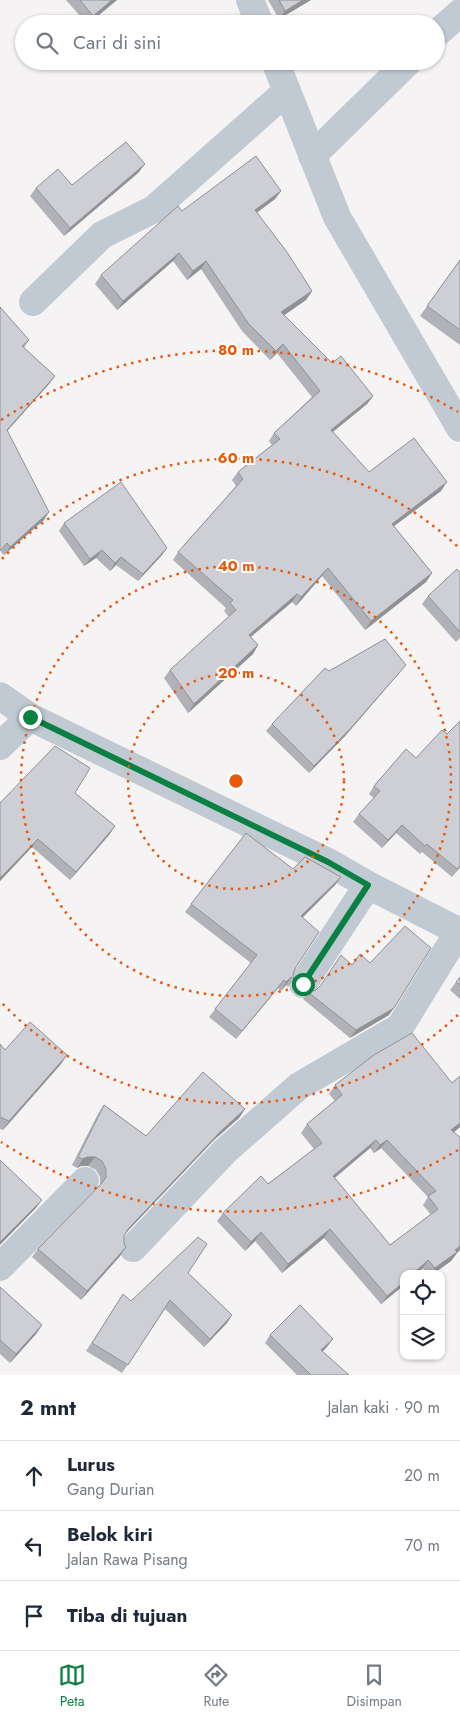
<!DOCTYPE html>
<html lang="id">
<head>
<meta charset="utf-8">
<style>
  body { margin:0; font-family:Jost,sans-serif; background:#f2f2f3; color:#1f2937 }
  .controls { position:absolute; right:15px; bottom:15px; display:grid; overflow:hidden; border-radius:10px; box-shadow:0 1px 4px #0004 }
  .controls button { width:45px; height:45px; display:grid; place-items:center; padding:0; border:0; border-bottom:1px solid #e0e1e3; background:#fff; color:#1f2937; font:25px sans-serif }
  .stop { position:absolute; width:15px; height:15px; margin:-11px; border:4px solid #0b8043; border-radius:50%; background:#fff }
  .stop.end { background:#0b8043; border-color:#fff; box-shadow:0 1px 5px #0008 }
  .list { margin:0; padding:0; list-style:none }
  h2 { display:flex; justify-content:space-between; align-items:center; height:65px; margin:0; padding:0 20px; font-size:21px }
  h2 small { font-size:16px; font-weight:400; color:#747a83 }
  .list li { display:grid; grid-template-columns:32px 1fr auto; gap:15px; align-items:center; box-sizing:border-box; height:70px; padding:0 20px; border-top:1px solid #e0e1e3 }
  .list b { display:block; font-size:19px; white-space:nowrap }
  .list p { margin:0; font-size:16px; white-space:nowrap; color:#747a83 }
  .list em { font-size:16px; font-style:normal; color:#747a83 }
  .icon { flex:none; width:28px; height:28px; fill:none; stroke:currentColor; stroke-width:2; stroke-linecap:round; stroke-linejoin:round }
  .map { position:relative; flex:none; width:460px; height:1375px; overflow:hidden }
  .search { position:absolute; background:#fff; box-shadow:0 1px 4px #0004; left:15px; right:15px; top:15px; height:55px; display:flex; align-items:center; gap:12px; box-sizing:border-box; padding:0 18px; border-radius:28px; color:#747a83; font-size:19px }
  .sheet { height:275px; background:#fff }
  nav { display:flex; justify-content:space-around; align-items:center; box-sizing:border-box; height:70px; border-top:1px solid #e0e1e3; background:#fff; font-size:14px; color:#747a83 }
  nav a { display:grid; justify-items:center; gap:2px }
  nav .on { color:#0b8043 }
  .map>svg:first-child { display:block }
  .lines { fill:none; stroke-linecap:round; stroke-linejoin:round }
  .minor { stroke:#c1cad2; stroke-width:28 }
  .wall { fill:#b0b2b7; fill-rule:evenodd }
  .shaded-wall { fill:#909195 }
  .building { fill:#cdcfd5; stroke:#909195; fill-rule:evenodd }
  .route { stroke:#0b8043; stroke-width:6 }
  .ring { fill:none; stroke:#e8590c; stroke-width:2.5; stroke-dasharray:2.5 5 }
  .centre { fill:#e8590c; stroke:#fff; stroke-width:2.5 }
  .ring-label { font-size:15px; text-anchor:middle; font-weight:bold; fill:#e8590c; stroke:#fff; stroke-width:4; stroke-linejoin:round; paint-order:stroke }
</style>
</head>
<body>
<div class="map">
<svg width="460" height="1375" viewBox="0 0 460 1375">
  <rect width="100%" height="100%" fill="#f5f3f3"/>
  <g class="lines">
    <path class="minor" d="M250,0L260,24
      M436,34L460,13
      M275,61L337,217L460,428
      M312,156L409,61
      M33,302L102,235L154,209L287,91
      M0,696L30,717L328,862L368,885L460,932
      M0,746L30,717
      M303,984L368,885
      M133,1248L225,1151L299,1086L400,1027L459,931
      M0,1267L85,1181"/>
  </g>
  <path class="wall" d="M66,0H117L88,24H87Z
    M268,0H311L279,19Z
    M145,164L138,173L64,236L30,196L36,188L72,185Z
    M281,191L275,199L257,213L312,291L306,300L284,315L332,363L373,396L367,404L333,432L369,472L441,491L394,526L432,573L426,582L365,630L322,576L296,606L292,602L251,637L258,645L253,654L188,713L164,678L170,670L229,617L224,611L226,608L173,560L178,552L236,486L232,480L238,472L272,445L269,441L274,433L312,397L277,353L270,360L242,331L201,269L187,280L173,261L117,310L95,284L101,275L182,211Z
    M460,260V345L420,316Z
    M0,307L29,340L24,348L55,376L49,384L7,431L44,520L4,555L1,552Z
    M64,523L167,548L162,555L138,581L116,565L110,571L96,558L84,566L59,531Z
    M460,573V638L456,642L422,604L428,596Z
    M329,671L400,672L345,736L309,773L266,731L272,724Z
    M406,749L460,868L452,877L422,852L420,854L396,833L382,848L353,822L359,814L374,798L369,794L374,786Z
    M75,793L115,826L109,835L70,880L32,847L0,881V803Z
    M293,869L341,877L335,885L303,917L296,967L293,974L294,979L288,987L286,985L281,991L278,988L236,1039L209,1017L251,963L185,912L191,904Z
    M460,977V999L450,990Z
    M308,992L389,1015L350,1038L303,999Z
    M0,1044L5,1050L61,1064L3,1130L0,1129Z
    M460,1076V1127L454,1132L457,1253L451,1261L433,1274H426L423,1268L404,1274V1285L381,1304L324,1238L282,1273L255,1241L245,1251L217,1221L223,1213L268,1184L314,1149L301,1133L307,1124L335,1101L329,1094L335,1085L452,1083ZM370,1148L374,1153L381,1148L428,1197L423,1205L431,1215L390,1245L335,1178Z
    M104,1105L146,1136L245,1109L239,1118L214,1140L125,1234L124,1236L120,1256L81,1300L32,1257L38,1249L100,1186V1177L96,1170L88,1166H81L77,1168L72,1165L98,1114Z
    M188,1273L232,1315L227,1323L204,1347L165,1309L122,1373L86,1351L118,1303L131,1301Z
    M0,1287L42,1325L36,1334L10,1363L0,1354Z
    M270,1335L327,1347L322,1351L349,1375H297L265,1343Z"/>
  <path class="shaded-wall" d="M112,0H117L88,24L93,16Z
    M303,0H311L279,19L285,11Z
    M145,164L138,173L64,236L70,228Z
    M281,191L275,199L249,218L255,210Z
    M179,253L173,261L117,310L123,301Z
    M206,261L201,269L187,280L193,271Z
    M312,291L306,300L276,321L281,312Z
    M283,344L277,353L270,360L276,351Z
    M55,376L49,384L1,438L7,430Z
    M373,396L367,404L325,438L331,430Z
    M447,482L441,491L386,532L392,524Z
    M49,512L44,520L4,555L10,547Z
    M167,548L162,555L138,581L143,574Z
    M102,550L96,558L84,566L90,559Z
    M121,557L116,565L110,571L115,563Z
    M328,568L322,576L296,606L301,597Z
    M432,573L426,582L365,630L371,621Z
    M297,594L292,602L243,643L249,635Z
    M258,645L253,654L188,713L194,704Z
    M406,665L400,672L345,736L309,773L314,766Z
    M402,825L396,833L382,848L388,840Z
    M115,826L109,835L70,880L76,872Z
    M38,839L32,847L0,881V878Z
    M341,877L335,885L296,924L301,916Z
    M291,977L286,985L281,991L286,982Z
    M284,980L278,988L236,1039L242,1031Z
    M394,1008L389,1015L350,1038L356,1030Z
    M67,1055L61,1064L3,1130L9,1121Z
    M245,1109L239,1118L214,1140L122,1237L128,1229L220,1132Z
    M460,1123V1127L446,1139L451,1130Z
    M376,1140L370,1148L327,1184L333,1176Z
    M387,1140L381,1148L374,1153L380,1145Z
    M87,1157H95L88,1166H81L77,1168L83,1159Z
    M42,1200L36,1208L0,1245V1242Z
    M330,1229L324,1238L282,1273L288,1264Z
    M261,1232L255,1241L245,1251L251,1242Z
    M460,1246V1250L457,1253L451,1261L433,1274H431L435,1268Z
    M126,1247L120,1256L81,1300L87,1291Z
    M428,1260L423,1268L417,1274H413Z
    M404,1282V1285L381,1304L387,1296Z
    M232,1315L227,1323L204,1347L210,1339Z
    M42,1325L36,1334L10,1363L16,1354Z
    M333,1339L327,1347L316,1358L321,1350Z"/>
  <path class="building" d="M80,0H112L93,16Z
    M279,0H303L285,11Z
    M126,142L145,164L70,228L36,188L58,169L72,185Z
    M256,156L281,191L255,210L287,252L312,291L281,312L332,363L341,356L373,396L331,430L369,472L414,438L447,482L392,524L432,573L371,621L328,568L301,597L297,594L249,635L258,645L194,704L170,670L236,610L230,603L233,600L178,552L243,479L238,472L280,439L274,433L320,391L283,344L276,351L248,323L206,261L193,271L179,253L123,301L101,275L178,206L182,211Z
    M460,260V330L427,306Z
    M0,307L29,340L22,346L55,376L7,430L49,512L10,547L7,543L0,551Z
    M121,482L167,548L143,574L121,557L115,563L102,550L90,559L64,523Z
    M457,569L460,573V632L428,596Z
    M385,639L406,665L350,729L314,766L272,724L325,668L329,671Z
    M460,721V866L457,869L427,844L425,846L402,825L388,840L359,814L380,791L374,786L406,749L416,758L442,730L447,734Z
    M55,746L90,768L75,793L115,826L76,872L38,839L0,878V803Z
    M246,833L293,869L305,857L341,877L301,916L319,932L296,967L293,974L294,979L291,977L286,982L284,980L242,1031L215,1009L257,955L191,904Z
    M405,926L431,948L394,1008L356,1030L308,992L316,990L321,985L341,955L352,965L360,954L370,963Z
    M460,977V985L456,982Z
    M30,1022L67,1055L9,1121L0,1117V1044L5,1050Z
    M412,1033L452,1083L460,1076V1123L451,1130L460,1137V1246L455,1250L457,1252L435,1268L428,1260L413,1274H404V1282L387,1296L330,1229L288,1264L261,1232L251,1242L223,1213L261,1176L268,1184L322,1143L307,1124L342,1095L335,1085L374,1055ZM376,1140L380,1145L387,1140L436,1191L428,1196L438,1209L390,1245L333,1176Z
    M203,1072L245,1109L220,1132L128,1229L124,1236V1243L126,1247L87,1291L38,1249L102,1183L106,1177V1169L102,1161L95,1157H87L83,1159L78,1157L104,1105L146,1136Z
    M0,1160L42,1200L0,1242Z
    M198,1237L207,1244L188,1273L232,1315L210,1339L170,1300L128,1365L92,1343L123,1294L131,1301Z
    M0,1287L42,1325L16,1354L0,1340Z
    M300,1305L333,1339L321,1350L349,1375H311L270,1335Z"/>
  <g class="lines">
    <path class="route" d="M30,717L328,862L368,885L303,984"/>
  </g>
  <g class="ring">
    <circle cx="236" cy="781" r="108"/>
    <circle cx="236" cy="781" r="215"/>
    <path d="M458 1015A323 323 0 0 1 2 1003M2 559A323 323 0 0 1 458 547"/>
    <path d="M458 1150A431 431 0 0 1 1 1142M1 420A431 431 0 0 1 458 412"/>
  </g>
  <circle cx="236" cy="781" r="8" class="centre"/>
  <g class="ring-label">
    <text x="236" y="355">80 m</text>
    <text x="236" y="463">60 m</text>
    <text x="236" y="571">40 m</text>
    <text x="236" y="678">20 m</text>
  </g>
</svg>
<div class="controls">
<button><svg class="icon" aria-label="locate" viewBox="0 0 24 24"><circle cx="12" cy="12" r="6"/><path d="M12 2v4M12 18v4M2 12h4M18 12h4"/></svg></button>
<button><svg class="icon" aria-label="layers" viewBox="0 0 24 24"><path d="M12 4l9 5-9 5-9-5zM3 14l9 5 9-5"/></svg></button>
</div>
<div class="stop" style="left:303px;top:984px"></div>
<div class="stop end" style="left:30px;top:717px"></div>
<div class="search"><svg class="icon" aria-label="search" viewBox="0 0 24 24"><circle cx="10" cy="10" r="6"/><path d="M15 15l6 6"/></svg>Cari di sini</div>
</div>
<section class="sheet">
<h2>2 mnt<small>Jalan kaki · 90 m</small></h2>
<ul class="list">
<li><svg class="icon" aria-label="ahead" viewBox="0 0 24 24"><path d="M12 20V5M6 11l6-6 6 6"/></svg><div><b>Lurus</b><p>Gang Durian</p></div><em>20 m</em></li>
<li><svg class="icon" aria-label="left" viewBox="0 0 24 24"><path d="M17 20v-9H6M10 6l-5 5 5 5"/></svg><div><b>Belok kiri</b><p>Jalan Rawa Pisang</p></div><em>70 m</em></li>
<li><svg class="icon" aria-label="arrive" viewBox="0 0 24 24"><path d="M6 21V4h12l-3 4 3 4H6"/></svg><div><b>Tiba di tujuan</b></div></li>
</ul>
</section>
<nav>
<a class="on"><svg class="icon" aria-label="map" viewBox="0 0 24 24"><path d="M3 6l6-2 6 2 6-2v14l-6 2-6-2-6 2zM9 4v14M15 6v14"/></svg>Peta</a>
<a><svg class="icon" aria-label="directions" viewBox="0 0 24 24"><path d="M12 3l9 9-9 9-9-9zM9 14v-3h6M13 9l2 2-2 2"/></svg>Rute</a>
<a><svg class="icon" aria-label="saved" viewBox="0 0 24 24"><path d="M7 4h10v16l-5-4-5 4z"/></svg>Disimpan</a>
</nav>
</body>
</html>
